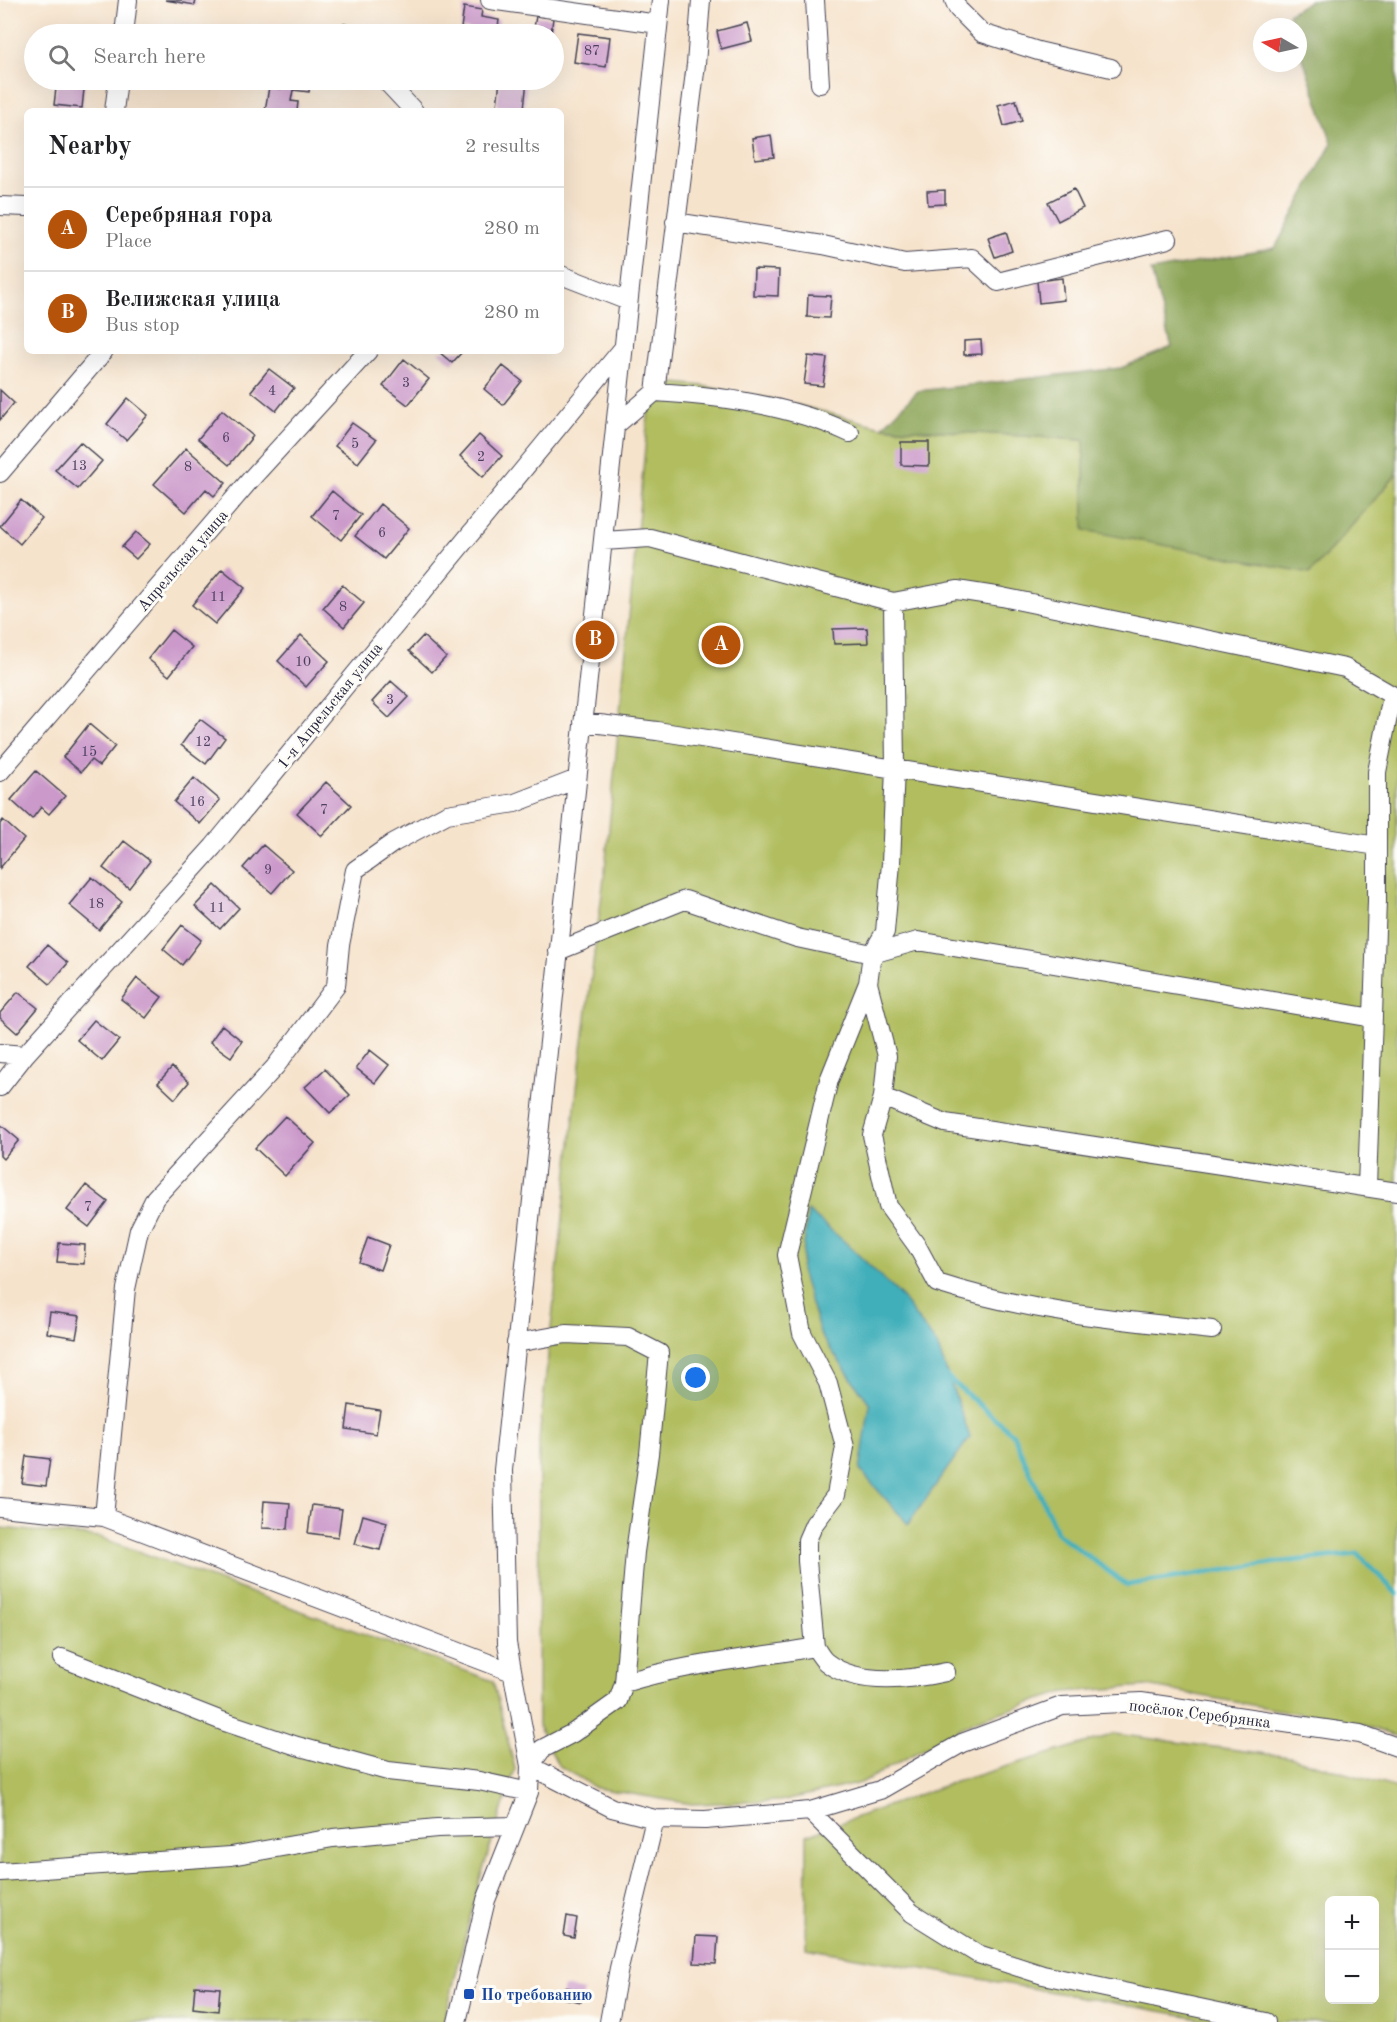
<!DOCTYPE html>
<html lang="en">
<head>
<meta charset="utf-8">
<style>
  body { margin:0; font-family:"Old Standard TT",serif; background:#f2f2f2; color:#202124 }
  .controls { position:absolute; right:18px; bottom:18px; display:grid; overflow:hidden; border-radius:9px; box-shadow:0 6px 24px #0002 }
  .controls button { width:54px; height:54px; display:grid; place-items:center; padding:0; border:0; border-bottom:2px solid #e0e0e0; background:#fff; color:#202124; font:30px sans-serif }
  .compass { position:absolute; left:1253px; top:18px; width:54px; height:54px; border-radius:50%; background:#fff; box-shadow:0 6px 24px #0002; rotate:279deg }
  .you { position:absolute; left:696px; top:1378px; width:21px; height:21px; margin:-15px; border:4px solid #fff; border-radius:50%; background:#1a73e8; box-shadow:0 0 0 9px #1a73e833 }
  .badge { display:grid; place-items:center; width:39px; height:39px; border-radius:50%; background:#b45309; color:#fff; font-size:20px; font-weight:700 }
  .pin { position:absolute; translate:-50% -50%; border:3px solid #fff; box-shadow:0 2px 6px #0006 }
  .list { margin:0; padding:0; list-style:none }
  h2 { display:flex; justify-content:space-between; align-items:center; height:78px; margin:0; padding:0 24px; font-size:26px }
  h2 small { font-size:20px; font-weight:400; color:#757577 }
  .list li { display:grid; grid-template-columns:39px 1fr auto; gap:18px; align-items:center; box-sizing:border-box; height:84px; padding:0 24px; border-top:2px solid #e0e0e0 }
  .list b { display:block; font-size:22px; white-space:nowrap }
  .list p { margin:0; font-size:20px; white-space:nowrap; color:#757577 }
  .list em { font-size:20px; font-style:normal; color:#757577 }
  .icon { flex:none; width:33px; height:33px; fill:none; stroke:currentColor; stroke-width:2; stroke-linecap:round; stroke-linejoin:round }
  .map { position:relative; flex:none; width:1397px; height:2022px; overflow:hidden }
  .search { position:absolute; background:#fff; box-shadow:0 6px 24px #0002; left:24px; top:24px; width:540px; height:66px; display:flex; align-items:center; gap:15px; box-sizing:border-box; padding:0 21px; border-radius:33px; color:#757577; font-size:22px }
  .panel { position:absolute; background:#fff; box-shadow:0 6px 24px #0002; left:24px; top:108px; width:540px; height:246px; border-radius:9px }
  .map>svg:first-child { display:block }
  .green { fill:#b1bd5f; stroke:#6a704d; stroke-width:1.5; fill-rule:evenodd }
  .forest { fill:#8ca456; stroke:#576348; stroke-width:1.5 }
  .water { fill:#3fafba; stroke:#30687a; stroke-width:1.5 }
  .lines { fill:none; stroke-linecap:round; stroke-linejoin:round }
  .stream { stroke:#3fafba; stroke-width:5 }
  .building { fill:#cb99ca }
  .minor-casing { stroke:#423f51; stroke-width:20 }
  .minor { stroke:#fff; stroke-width:18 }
  .transit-dot { fill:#1a4fb4; stroke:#fdfcf7; stroke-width:2 }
  .labels { text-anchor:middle; stroke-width:6; stroke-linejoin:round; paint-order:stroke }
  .number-label { font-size:14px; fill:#4c405f }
  .street-label { font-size:16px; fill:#22223b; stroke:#fdfcf7 }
  .transit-label { font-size:16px; font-weight:bold; fill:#164399; stroke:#fdfcf7; text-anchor:start }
</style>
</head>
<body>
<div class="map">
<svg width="1397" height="2022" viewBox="0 0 1397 2022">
  <rect width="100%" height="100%" fill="#fdfcf7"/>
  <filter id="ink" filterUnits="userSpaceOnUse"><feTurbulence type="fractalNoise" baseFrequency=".0167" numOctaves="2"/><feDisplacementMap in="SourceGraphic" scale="12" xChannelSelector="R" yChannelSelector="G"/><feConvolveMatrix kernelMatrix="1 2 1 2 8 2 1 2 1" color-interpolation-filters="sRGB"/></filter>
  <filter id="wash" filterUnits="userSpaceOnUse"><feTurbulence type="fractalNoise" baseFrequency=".008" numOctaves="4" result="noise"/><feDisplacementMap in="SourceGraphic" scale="24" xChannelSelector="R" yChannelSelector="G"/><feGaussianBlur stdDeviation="1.35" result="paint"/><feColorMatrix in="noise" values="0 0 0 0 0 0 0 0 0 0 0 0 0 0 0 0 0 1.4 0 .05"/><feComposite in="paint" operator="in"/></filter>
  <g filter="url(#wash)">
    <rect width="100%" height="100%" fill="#f6e3cc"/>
    <path class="green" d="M647,380L702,386L778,400L882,427L1084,440L1310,573L1397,474V1737L1363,1725L1147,1686L1065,1692L974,1721L861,1783L780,1801L692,1804L596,1788L558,1765L538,1725L539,1439L577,1088L605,870L648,416Z
      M0,1528L99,1537L493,1681L515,1769L479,1882L444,2022H0Z
      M1115,1734L1290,1757L1397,1788V2022H1221L806,1948L807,1835L948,1784ZM1330,1900H1374V2000H1330Z"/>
    <path class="forest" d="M1310,0H1397V474L1310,573L1084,530V440L882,427L918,391L1121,368L1172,347L1151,271L1275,248L1332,143L1298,44V27H1292L1288,14Z"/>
    <path class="water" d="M808,1211L845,1242L899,1294L937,1345L970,1437L908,1524L860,1470L870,1404L821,1336L801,1271Z"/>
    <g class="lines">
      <path class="stream" d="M945,1375L1013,1434L1058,1534L1127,1585L1272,1563L1358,1554L1397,1594"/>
    </g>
    <g id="blocks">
      <path class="building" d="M165,0H196L195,5Z
        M464,7L482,10L481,17L499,20L497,34H474L475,30L461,28Z
        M536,16L553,18L551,34H533Z
        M747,23L752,41L721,49L717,31Z
        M578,33L610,37L606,67L574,62Z
        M57,80H85L82,108L54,105Z
        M282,80H310L309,92L293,90L291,101L298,102L297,111H265L269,87L281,89Z
        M500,80H527L524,109L497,106Z
        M1016,100L1022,121L1004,126L998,105Z
        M771,135L774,157L755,159L752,138Z
        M1074,189L1083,208L1058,221L1048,202Z
        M945,190V204L928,205L927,191Z
        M1006,232L1012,251L995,257L988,238Z
        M754,269L779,270L778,296L753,295Z
        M1062,278L1064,300L1039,303L1037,281Z
        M808,295L831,296L829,318L807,317Z
        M981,340L982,354L964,355V341Z
        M438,351H463L452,363Z
        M808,356L827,358L823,386L804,384Z
        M404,359L429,379L408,405L383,386Z
        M503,366L522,381L503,405L484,389Z
        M269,369L294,388L276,411L251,391Z
        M0,390L14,403L0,420Z
        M128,398L148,415L126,440L107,424Z
        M222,410L253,436L229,465L198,439Z
        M352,423L376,440L358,463L335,446Z
        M479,435L502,456L483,477L460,456Z
        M80,442L102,461L78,489L55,470Z
        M901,442H929V466L901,465Z
        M186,448L226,483L214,496L206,489L186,512L154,484Z
        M332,491L361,515L341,540L312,516Z
        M21,500L42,518L20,544L0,526Z
        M380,504L409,528L384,559L355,536Z
        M136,532L150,544L136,559L122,547Z
        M222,569L245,588L215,624L192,605Z
        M342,585L364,603L344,627L323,608Z
        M867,628L868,643L834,644L833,629Z
        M171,630L192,647L169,676L148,659Z
        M301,635L329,661L306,687L278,661Z
        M423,636L446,657L432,672L409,651Z
        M391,681L409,697L389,718L372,702Z
        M200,719L225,738L206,764L181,745Z
        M89,724L115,746L99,766L91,760L81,772L63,757Z
        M36,771L65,796L49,814L41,807L32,819L11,800Z
        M194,778L220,800L200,824L174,802Z
        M326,782L351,805L322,836L297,813Z
        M3,820L24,839L0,868V824Z
        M124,841L150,861L129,888L103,868Z
        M263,845L292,870L272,893L243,868Z
        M92,877L122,902L99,930L69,905Z
        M215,885L239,908L220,929L195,906Z
        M182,925L201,940L182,965L163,949Z
        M47,945L68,963L50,984L29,966Z
        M137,978L162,997L146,1018L121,999Z
        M18,992L38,1008L17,1033L0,1018V1013Z
        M94,1020L119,1040L102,1061L77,1040Z
        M222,1025L242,1041L231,1057L210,1042Z
        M370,1050L389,1065L375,1083L356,1068Z
        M172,1067L189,1082L175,1099L158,1083Z
        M325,1069L350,1095L330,1113L305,1087Z
        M285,1116L315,1143L285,1176L255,1148Z
        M0,1124L19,1140L3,1159L0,1156Z
        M86,1185L108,1202L89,1227L67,1210Z
        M368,1237L389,1245L380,1270L359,1262Z
        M59,1243L85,1245L84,1264L57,1262Z
        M50,1312L80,1316L76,1338L47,1333Z
        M349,1405L380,1410L376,1434L346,1429Z
        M26,1456L50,1459L46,1486L22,1483Z
        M264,1501L290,1503L288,1529L262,1528Z
        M312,1505L342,1509L338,1537L308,1533Z
        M363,1515L387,1522L380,1550L355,1544Z
        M567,1916L577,1918L574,1938L564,1936Z
        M696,1936L718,1937L716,1964L694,1963Z
        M195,1986L220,1988L218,2011L193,2008Z
        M564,1987L584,1991L581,2002L561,1998Z"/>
    </g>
  </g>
  <g filter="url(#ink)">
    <use href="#blocks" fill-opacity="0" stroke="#423f51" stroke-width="1.5"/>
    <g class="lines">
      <defs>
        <path id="minor" d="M490,0L658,24
          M815,0L820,84
          M954,0L958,9L982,33L1038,51L1111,68
          M343,33L345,34
          M124,34L128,0
          M385,80L414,111
          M114,111L118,80
          M0,206L27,207
          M675,222L823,245L905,263L972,258L998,282L1168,239
          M561,275L628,301
          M655,392L696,64L701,0
          M615,426L655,392C721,396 790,405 850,433
          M0,473L104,351
          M603,541L650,538L893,602L957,590L1002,597L1345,668L1397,698
          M583,722L657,731L1377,846
          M0,772L251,479L368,351
          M558,951L685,900L797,938L872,954L885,932L891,863L895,768L893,602
          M0,1053L25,1055L213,847L624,347
          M0,1087L25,1055
          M883,1097L945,1123L1397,1192
          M1367,1187L1377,901V772L1392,696
          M1212,1330C1119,1320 1027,1312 937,1283L917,1246L888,1206L872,1135L883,1097L887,1056L868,983L872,954L918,941L1373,1018
          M516,1343L566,1334L628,1337L659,1353L649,1454L635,1552L624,1683L618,1701L573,1733L542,1749L530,1766L612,1808L655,1819L705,1820L810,1811L880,1790L962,1743L1062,1706L1141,1702L1360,1734L1397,1747
          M0,1507L104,1517L512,1672
          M104,1517L126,1289L139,1230L155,1198L275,1067L336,986L340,945L355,870L393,843L447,814L515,803L577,779
          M815,1647C818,1652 822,1659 826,1662C858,1687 910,1680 946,1672
          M62,1658L222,1721L297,1746L388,1771L479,1781L529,1792
          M624,1683C687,1663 751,1659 815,1647L807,1561V1540L814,1524L836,1495L845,1447L828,1383L802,1333L787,1255L829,1080L868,983
          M810,1811L912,1913L978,1954L1043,1975L1266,2022
          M0,1872L231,1856L333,1838L437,1828L515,1826
          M457,2022L486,1900L529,1792L530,1766L507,1643L503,1470L661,0
          M609,2022L619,1968L655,1819"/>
      </defs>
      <use href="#minor" class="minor-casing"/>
      <use href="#minor" class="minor"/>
    </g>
  </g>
  <rect class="transit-dot" x="463" y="1988" width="12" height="12" rx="3"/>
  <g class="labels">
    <g class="number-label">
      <text x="592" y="55">87</text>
      <text x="406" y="387">3</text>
      <text x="272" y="395">4</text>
      <text x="226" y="442">6</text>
      <text x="355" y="448">5</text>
      <text x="481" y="461">2</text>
      <text x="79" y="470">13</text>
      <text x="188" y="471">8</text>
      <text x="336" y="520">7</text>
      <text x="382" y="537">6</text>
      <text x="218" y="601">11</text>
      <text x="343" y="611">8</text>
      <text x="303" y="666">10</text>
      <text x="390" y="704">3</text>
      <text x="203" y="746">12</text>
      <text x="89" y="756">15</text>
      <text x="197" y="806">16</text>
      <text x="324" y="814">7</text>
      <text x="268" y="874">9</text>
      <text x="96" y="908">18</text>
      <text x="217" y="912">11</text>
      <text x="88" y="1211">7</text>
    </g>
    <g class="street-label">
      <text transform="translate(182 560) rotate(-49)" y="6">Апрельская улица</text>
      <text transform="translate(329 705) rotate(-51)" y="6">1-я Апрельская улица</text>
      <text transform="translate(1200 1713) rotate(7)" y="6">посёлок Серебрянка</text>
    </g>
    <g class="transit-label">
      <text x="481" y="2000">По требованию</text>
    </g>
  </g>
</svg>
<div class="controls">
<button>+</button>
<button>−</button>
</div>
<svg class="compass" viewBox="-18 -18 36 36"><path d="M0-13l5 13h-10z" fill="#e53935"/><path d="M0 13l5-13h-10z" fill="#757577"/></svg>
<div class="you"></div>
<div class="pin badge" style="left:721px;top:645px">A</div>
<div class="pin badge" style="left:595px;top:640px">B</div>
<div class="search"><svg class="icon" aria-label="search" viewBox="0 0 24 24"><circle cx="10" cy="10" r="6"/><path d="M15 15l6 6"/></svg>Search here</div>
<section class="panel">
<h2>Nearby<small>2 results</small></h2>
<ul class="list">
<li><span class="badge">A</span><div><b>Серебряная гора</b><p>Place</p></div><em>280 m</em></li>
<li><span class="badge">B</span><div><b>Велижская улица</b><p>Bus stop</p></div><em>280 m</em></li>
</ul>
</section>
</div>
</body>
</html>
